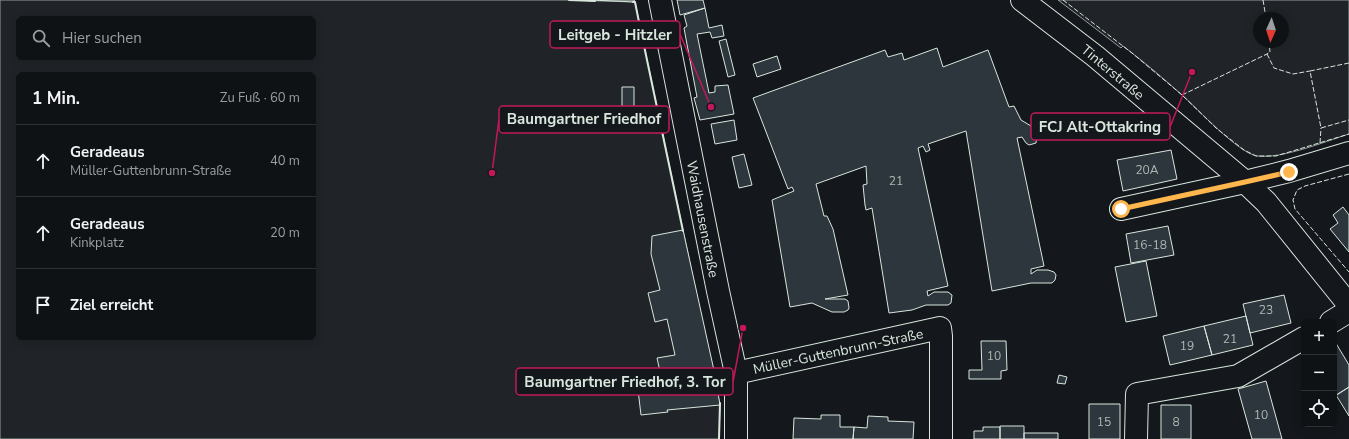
<!DOCTYPE html>
<html lang="de">
<head>
<meta charset="utf-8">
<style>
  body { margin:0; font-family:"Nunito Sans",sans-serif; background:#181b1e; color:#f1f3f6 }
  .controls { position:absolute; right:12px; bottom:12px; display:grid; overflow:hidden; border-radius:6px; box-shadow:0 2px 10px #0003 }
  .controls button { width:36px; height:36px; display:grid; place-items:center; padding:0; border:0; border-bottom:1px solid #2f3234; background:#0f1215; color:#f1f3f6; font:20px sans-serif }
  .compass { position:absolute; left:1253px; top:12px; width:36px; height:36px; border-radius:50%; background:#0f1215; box-shadow:0 2px 10px #0003; rotate:183deg }
  .stop { position:absolute; width:12px; height:12px; margin:-9px; border:3px solid #ffb74d; border-radius:50%; background:#fff }
  .stop.end { background:#ffb74d; border-color:#fff; box-shadow:0 1px 4px #0008 }
  .list { margin:0; padding:0; list-style:none }
  h2 { display:flex; justify-content:space-between; align-items:center; height:52px; margin:0; padding:0 16px; font-size:17px }
  h2 small { font-size:13px; font-weight:400; color:#9b9ea0 }
  .list li { display:grid; grid-template-columns:26px 1fr auto; gap:12px; align-items:center; box-sizing:border-box; height:72px; padding:0 16px; border-top:1px solid #2f3234 }
  .list b { display:block; font-size:15px; white-space:nowrap }
  .list p { margin:0; font-size:13px; white-space:nowrap; color:#9b9ea0 }
  .list em { font-size:13px; font-style:normal; color:#9b9ea0 }
  .icon { flex:none; width:22px; height:22px; fill:none; stroke:currentColor; stroke-width:2; stroke-linecap:round; stroke-linejoin:round }
  .map { position:relative; flex:none; width:1349px; height:439px; overflow:hidden }
  .search { position:absolute; background:#0f1215; box-shadow:0 2px 10px #0003; left:16px; top:16px; width:300px; height:44px; display:flex; align-items:center; gap:10px; box-sizing:border-box; padding:0 14px; border-radius:6px; color:#9b9ea0; font-size:15px }
  .panel { position:absolute; background:#0f1215; box-shadow:0 2px 10px #0003; left:16px; top:72px; width:300px; height:268px; border-radius:6px }
  .map>svg:first-child { display:block }
  .green { fill:#202428; stroke:#939e99; fill-rule:evenodd }
  .building { fill:#2c363c; stroke:#d8e6dc }
  .lines { fill:none; stroke-linecap:round; stroke-linejoin:round }
  .minor-casing { stroke:#d8e6dc; stroke-width:24 }
  .major-casing { stroke:#d8e6dc; stroke-width:24 }
  .minor { stroke:#14181c; stroke-width:22 }
  .major { stroke:#14181c; stroke-width:22 }
  .fence { stroke:#d8e6dc; stroke-width:1; stroke-dasharray:5 2; stroke-linecap:butt }
  .wall { stroke:#d8e6dc; stroke-width:2 }
  .route { stroke:#ffb74d; stroke-width:5 }
  .labels { text-anchor:middle; stroke-width:3; stroke-linejoin:round; paint-order:stroke }
  .number-label { font-size:12px; fill:#adbab4 }
  .street-label { font-size:14px; fill:#d8e6dc; stroke:#14181c }
  .leader { fill:none; stroke:#c2185b; stroke-width:1.5 }
  .callout-dot { fill:#c2185b; stroke:#14181c; stroke-width:1.5 }
  .callout { fill:#14181c; stroke:#c2185b; stroke-width:1.5 }
  .callout-label { font-size:15px; text-anchor:middle; font-weight:bold; fill:#d8e6dc }
</style>
</head>
<body>
<div class="map">
<svg width="1349" height="439" viewBox="0 0 1349 439">
  <rect width="100%" height="100%" fill="#14181c"/>
  <path class="green" d="M0,0H569L635,2L720,405L719,439H0ZM18,18H314V58H18ZM18,74H314V338H18Z
    M1058,0H1349V134C1324,142 1282,159 1257,156C1238,153 1198,109 1182,95C1163,78 1143,61 1123,46L1121,48ZM1259,18H1283V42H1259Z"/>
  <path class="building" d="M592,0H634L635,2Z
    M677,0H703L705,8L680,15Z
    M705,8L709,28L722,25L724,36L712,38L710,32L697,34L709,93L715,92V86L728,85L734,114L700,120L694,98L697,97L686,39L684,28L687,26L684,15Z
    M726,39L735,75L728,77L719,41Z
    M937,48L943,67L988,50L1009,107L1014,106L1021,120L1031,126L1037,135L1036,143L1029,145L1026,143L1022,137L1017,138L1044,266L1031,269V274L1037,270H1048L1054,272L1056,275L1055,280L1052,283H1031L992,291L966,131L928,144L930,150L926,152L923,146L918,148L948,286L927,291L928,296L934,292H948L952,295L951,303L948,305H926L912,310L889,313L872,208L866,210L865,205L863,185L867,184L866,166L816,184L824,216H827L833,229L848,295L825,299H845L848,301L849,308L848,310L844,312H832L812,303L790,307L772,200L794,191L792,187L788,189L753,98L885,50L888,57L902,53L904,60Z
    M777,56L781,69L757,77L753,64Z
    M622,87H634V110H622Z
    M734,120L737,140L715,144L711,124Z
    M1171,150L1177,179L1123,191L1117,160Z
    M744,154L752,185L739,188L732,157Z
    M1343,207L1349,215V252L1330,229L1338,223L1333,215Z
    M1168,226L1174,255L1131,263L1126,234Z
    M683,230L715,375L663,385L657,358L675,355L667,319L655,322L648,293L660,290L651,254L652,236Z
    M1146,261L1157,316L1126,322L1115,267Z
    M1284,295L1291,323L1250,333L1243,304Z
    M1246,316L1253,345L1212,355L1204,326Z
    M1204,326L1212,355L1170,365L1163,336Z
    M1334,340L1349,365V387L1334,397Z
    M981,341H1006L1007,370L1001,371V379H969V370H982Z
    M660,370L663,385L715,375L720,405L667,410L668,412L641,415L638,390L652,387V372Z
    M1059,375L1067,377L1065,384L1057,383Z
    M1266,381L1282,439H1252L1238,389Z
    M1349,387V416L1336,395Z
    M1089,404H1120V439H1089Z
    M1161,405H1191V439H1161Z
    M821,415H840V427H854L853,439H793L794,418L821,419Z
    M868,416L888,417V421L914,422L913,439H853L854,427L867,428Z
    M1000,426H1024V439H1000Z
    M983,427H1000V439H974V431H983Z
    M1024,433H1058V439H1024Z"/>
  <g class="lines">
    <defs>
      <path id="minor" d="M660,0L718,291L736,373V439
        M1022,0L1095,56L1245,182
        M1121,209L1245,182
        M1331,322L1349,311
        M736,373L940,328L941,336V439
        M1136,439L1137,394L1238,376L1304,338"/>
      <path id="major" d="M1245,182L1266,202L1349,305
        M1245,182L1289,171L1349,153"/>
    </defs>
    <use href="#minor" class="minor-casing"/>
    <use href="#major" class="major-casing"/>
    <use href="#minor" class="minor"/>
    <use href="#major" class="major"/>
    <path class="fence" d="M1063,0L1132,53L1182,95L1216,128L1244,150L1256,156H1276L1349,134
      M1263,0L1266,18
      M1267,54L1274,68L1293,74L1310,71
      M1349,63L1310,71L1321,128L1349,120
      M1182,95L1267,54L1270,52L1269,42
      M1320,143L1321,128
      M1349,174L1305,186L1297,190L1293,200L1295,209L1349,272"/>
    <path class="wall" d="M569,0L595,1
      M633,2H635L639,22L683,231
      M719,439L720,403"/>
  </g>
  <g class="lines">
    <path class="route" d="M1121,209L1245,182L1289,172"/>
  </g>
  <g class="labels">
    <g class="number-label">
      <text x="1147" y="174">20A</text>
      <text x="896" y="185">21</text>
      <text x="1150" y="249">16-18</text>
      <text x="1266" y="314">23</text>
      <text x="1230" y="343">21</text>
      <text x="1187" y="350">19</text>
      <text x="994" y="360">10</text>
      <text x="1261" y="419">10</text>
      <text x="1104" y="426">15</text>
      <text x="1176" y="426">8</text>
    </g>
    <g class="street-label">
      <text transform="translate(1113 72) rotate(40)" y="5">Tinterstraße</text>
      <text transform="translate(703 219) rotate(79)" y="5">Waidhausenstraße</text>
      <text transform="translate(838 351) rotate(-12)" y="5">Müller-Guttenbrunn-Straße</text>
    </g>
  </g>
  <path class="leader" d="M711 107L680 34M492 173L499 119M1192 72L1170 127M743 328L733 382"/>
  <g class="callout-dot">
    <circle cx="711" cy="107" r="4"/>
    <circle cx="492" cy="173" r="4"/>
    <circle cx="1192" cy="72" r="4"/>
    <circle cx="743" cy="328" r="4"/>
  </g>
  <g class="callout">
    <rect x="550" y="21" width="130" height="27" rx="4"/>
    <rect x="499" y="106" width="170" height="27" rx="4"/>
    <rect x="1031" y="113" width="139" height="27" rx="4"/>
    <rect x="516" y="368" width="217" height="27" rx="4"/>
  </g>
  <g class="callout-label">
    <text x="615" y="40">Leitgeb - Hitzler</text>
    <text x="584" y="124">Baumgartner Friedhof</text>
    <text x="1100" y="132">FCJ Alt-Ottakring</text>
    <text x="625" y="387">Baumgartner Friedhof, 3. Tor</text>
  </g>
</svg>
<div class="controls">
<button>+</button>
<button>−</button>
<button><svg class="icon" aria-label="locate" viewBox="0 0 24 24"><circle cx="12" cy="12" r="6"/><path d="M12 2v4M12 18v4M2 12h4M18 12h4"/></svg></button>
</div>
<svg class="compass" viewBox="-18 -18 36 36"><path d="M0-13l5 13h-10z" fill="#e53935"/><path d="M0 13l5-13h-10z" fill="#9b9ea0"/></svg>
<div class="stop" style="left:1121px;top:209px"></div>
<div class="stop end" style="left:1289px;top:172px"></div>
<div class="search"><svg class="icon" aria-label="search" viewBox="0 0 24 24"><circle cx="10" cy="10" r="6"/><path d="M15 15l6 6"/></svg>Hier suchen</div>
<section class="panel">
<h2>1 Min.<small>Zu Fuß · 60 m</small></h2>
<ul class="list">
<li><svg class="icon" aria-label="ahead" viewBox="0 0 24 24"><path d="M12 20V5M6 11l6-6 6 6"/></svg><div><b>Geradeaus</b><p>Müller-Guttenbrunn-Straße</p></div><em>40 m</em></li>
<li><svg class="icon" aria-label="ahead" viewBox="0 0 24 24"><path d="M12 20V5M6 11l6-6 6 6"/></svg><div><b>Geradeaus</b><p>Kinkplatz</p></div><em>20 m</em></li>
<li><svg class="icon" aria-label="arrive" viewBox="0 0 24 24"><path d="M6 21V4h12l-3 4 3 4H6"/></svg><div><b>Ziel erreicht</b></div></li>
</ul>
</section>
</div>
</body>
</html>
